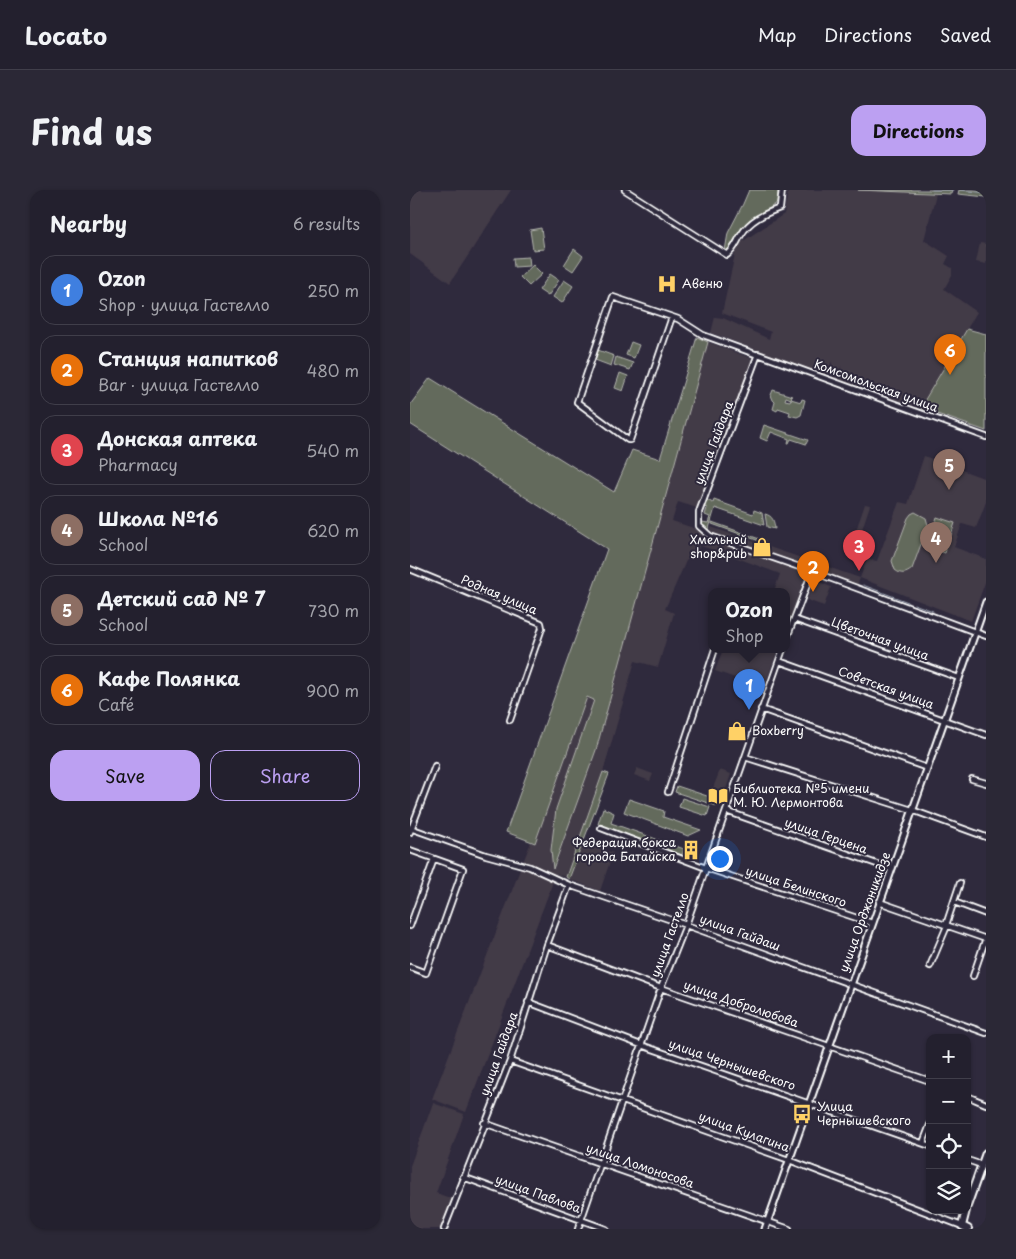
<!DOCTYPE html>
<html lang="en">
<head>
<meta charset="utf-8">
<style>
  body { margin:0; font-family:"Playpen Sans",sans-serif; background:#2b2836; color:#f1f3f6 }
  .controls { position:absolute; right:15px; bottom:15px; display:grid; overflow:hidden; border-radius:10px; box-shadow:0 1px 4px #0004 }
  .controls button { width:45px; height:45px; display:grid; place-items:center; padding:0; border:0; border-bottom:1px solid #403e4a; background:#23202e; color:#f1f3f6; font:25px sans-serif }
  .you { position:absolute; left:309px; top:668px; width:18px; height:18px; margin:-12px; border:4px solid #fff; border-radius:50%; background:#1a73e8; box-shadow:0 0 0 8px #1a73e833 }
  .badge { display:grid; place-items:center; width:32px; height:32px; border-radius:50%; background:#bca0f2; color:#fff; font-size:16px; font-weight:700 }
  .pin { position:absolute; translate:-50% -41px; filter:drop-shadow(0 1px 2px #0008) }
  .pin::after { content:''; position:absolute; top:26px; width:18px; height:15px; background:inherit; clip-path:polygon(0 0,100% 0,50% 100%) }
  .popup { position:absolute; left:298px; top:398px; width:82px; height:65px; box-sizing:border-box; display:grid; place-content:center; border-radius:10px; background:#23202e; filter:drop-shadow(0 1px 4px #0005); font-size:16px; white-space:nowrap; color:#a3a3aa }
  .popup b { font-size:19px; color:#f1f3f6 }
  .popup::after { content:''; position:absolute; left:50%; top:100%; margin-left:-10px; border:10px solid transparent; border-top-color:#23202e }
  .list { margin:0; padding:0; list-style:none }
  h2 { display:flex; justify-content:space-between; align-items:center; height:65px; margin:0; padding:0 20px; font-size:21px }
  h2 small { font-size:16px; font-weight:400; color:#a3a3aa }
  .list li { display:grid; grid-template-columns:32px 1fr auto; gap:15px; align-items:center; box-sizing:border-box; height:70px; margin:0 10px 10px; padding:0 10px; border:1px solid #403e4a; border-radius:15px }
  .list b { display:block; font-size:19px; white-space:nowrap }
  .list p { margin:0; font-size:16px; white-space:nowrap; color:#a3a3aa }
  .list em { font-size:16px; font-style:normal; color:#a3a3aa }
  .actions { display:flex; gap:10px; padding:15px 20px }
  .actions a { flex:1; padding:11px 0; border:1px solid #bca0f2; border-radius:15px; text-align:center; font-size:18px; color:#bca0f2 }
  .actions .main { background:#bca0f2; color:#111 }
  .icon { flex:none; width:28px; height:28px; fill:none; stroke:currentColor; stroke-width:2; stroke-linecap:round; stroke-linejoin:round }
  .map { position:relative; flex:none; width:576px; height:1039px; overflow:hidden; border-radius:15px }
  header { display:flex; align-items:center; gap:30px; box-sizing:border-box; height:70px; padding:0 25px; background:#23202e; border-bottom:1px solid #403e4a }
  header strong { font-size:24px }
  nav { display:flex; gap:28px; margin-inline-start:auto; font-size:18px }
  .intro { display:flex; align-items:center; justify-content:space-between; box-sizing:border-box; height:120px; padding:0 30px }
  h1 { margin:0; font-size:35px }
  .button { padding:12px 22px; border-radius:15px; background:#bca0f2; color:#111; font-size:18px; font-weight:700 }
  main { display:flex; gap:30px; padding:0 30px }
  aside { flex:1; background:#23202e; border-radius:15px; box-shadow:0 1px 4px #0004 }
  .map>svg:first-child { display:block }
  .built { fill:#423a47 }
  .green { fill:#646a5c; stroke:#b2b4ae }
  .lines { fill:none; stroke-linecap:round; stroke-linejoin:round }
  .stream { stroke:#98a1b1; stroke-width:1 }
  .minor-casing { stroke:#fff; stroke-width:8 }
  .tertiary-casing { stroke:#fff; stroke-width:9 }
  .secondary-casing { stroke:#fff; stroke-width:10 }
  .minor { stroke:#2f2a3d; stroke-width:4.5 }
  .tertiary { stroke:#2f2a3d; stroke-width:5 }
  .secondary { stroke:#2f2a3d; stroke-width:6 }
  .labels { text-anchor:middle; stroke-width:4; stroke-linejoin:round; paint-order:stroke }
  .poi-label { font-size:12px; fill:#fff; stroke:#2f2a3d; text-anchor:start }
  .street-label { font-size:12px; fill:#fff; stroke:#2f2a3d }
</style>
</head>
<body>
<header>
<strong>Locato</strong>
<nav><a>Map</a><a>Directions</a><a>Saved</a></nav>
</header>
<div class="intro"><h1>Find us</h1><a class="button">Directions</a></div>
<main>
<aside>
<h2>Nearby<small>6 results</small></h2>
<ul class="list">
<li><span class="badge" style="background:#3f7fe0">1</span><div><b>Ozon</b><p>Shop · улица Гастелло</p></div><em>250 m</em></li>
<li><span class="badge" style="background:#e8710a">2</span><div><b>Станция напитков</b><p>Bar · улица Гастелло</p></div><em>480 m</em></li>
<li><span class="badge" style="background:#e0444e">3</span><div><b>Донская аптека</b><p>Pharmacy</p></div><em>540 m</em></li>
<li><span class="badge" style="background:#8d6e63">4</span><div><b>Школа №16</b><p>School</p></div><em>620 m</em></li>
<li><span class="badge" style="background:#8d6e63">5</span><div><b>Детский сад № 7</b><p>School</p></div><em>730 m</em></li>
<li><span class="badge" style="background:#e8710a">6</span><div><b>Кафе Полянка</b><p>Café</p></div><em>900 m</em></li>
</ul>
<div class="actions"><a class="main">Save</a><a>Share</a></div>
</aside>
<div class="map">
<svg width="576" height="1039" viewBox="0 0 576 1039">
  <rect width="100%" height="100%" fill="#2f2a3d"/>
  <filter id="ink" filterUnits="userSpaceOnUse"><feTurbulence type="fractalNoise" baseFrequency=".02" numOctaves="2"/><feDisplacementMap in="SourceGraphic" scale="10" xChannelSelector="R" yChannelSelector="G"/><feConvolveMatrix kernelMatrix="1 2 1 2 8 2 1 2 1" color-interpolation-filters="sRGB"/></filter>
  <g filter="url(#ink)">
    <path class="built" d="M0,0H101L40,93L0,64Z
      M378,0H472L526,4L514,50L539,66L535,74L542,78V85L534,99L567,122L510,218L422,187V182L428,183L432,176L428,181L422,180V171L416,186L301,143L305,127L313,128L359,149L361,142L312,123L327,55L374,24Z
      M570,53L576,54V74L566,72Z
      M298,152L343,169L287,318L268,312L262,331L296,342L288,360L276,371L255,419L264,423L248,477L225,471L193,582L156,687L146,684L56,922L22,909L111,677L121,652L125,653L177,507L185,510L146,619L144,678L186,560Z
      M514,266L576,289V312L566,338L552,334L544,357L576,369V390L561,431L450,388L447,396L300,343L301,337L450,388L457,369L467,371L489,312L498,314Z
      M455,314L460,315L449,348L444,346Z
      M301,349L398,383L380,430L377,428L376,401H364L370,384L322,366L291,356Z
      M404,390L421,397L414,416L397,410Z
      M313,459H368L354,498L305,481Z
      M227,578L243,584L240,591L224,585Z
      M310,580L321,584L316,599L321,601L316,618L309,615L313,602L303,598Z
      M173,652L203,663L190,701L159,689Z
      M23,913L54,924L26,1003L43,1009L33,1039H0V976Z"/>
    <path class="green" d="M339,0H368L367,13L342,30L321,58L315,61L318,43L333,14Z
      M448,0H542L541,4Z
      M549,0H576V7L548,4Z
      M131,38L134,59L123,60L120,40Z
      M164,59L173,66L163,81L154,75Z
      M119,67L120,76L104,77L103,68Z
      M123,75L132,84L119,96L110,87Z
      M140,84L149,90L138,106L129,100Z
      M154,90L163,96L152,113L143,107Z
      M557,139L576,144V241L510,218Z
      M287,147L298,152L186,560L143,679L141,660L146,619L184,510L177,507L125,653L96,642L197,359L0,234V215L20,188L204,302L222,260L250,269Z
      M221,152L229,155L224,168L216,165Z
      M188,160L204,166L201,176L185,170Z
      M206,167L223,173L220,180L204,175Z
      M210,183L218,186L213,201L205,198Z
      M363,200L382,206L381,209L376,207L375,210L380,211L381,209L391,212L392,209L395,210L391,225L387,227L379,225L380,222L368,218L367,221L363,219L365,212L363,210L361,205Z
      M354,235L398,250L396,254L381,249L379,253H378L379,249L361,242L357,251L350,248Z
      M297,310L303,313L304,310L343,324L344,320L352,323L354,335L305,318L298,342L294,339L292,332L298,333L300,327L295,325L297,318L294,317Z
      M505,322L516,328L518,335L502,379C496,384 491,385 485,380L482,371L498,328L501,324Z
      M355,324C363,326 364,331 365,339L357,337Z
      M527,327L545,333L535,363L517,357Z
      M302,332L355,351V353L302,334Z
      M193,582L199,584L159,689L156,687Z
      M267,596L309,610L307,616L265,602Z
      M272,608L300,617L297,626L269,617Z
      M219,609L254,621L253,627L291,640L278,646L214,622Z
      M193,618L204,623L201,633L274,659L272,665L188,634Z"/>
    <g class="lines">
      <path class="stream" d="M522,0H543
        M550,0L576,3
        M453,395L498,412
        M504,414L523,421"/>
      <defs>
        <path id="minor" d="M215,0L317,65C325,59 326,53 331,45C340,30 354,24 370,18L372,0
          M262,127L220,250H218L167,212L203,107L268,129L293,145L348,165
          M576,247L348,164L289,322V336L300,346L398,380L576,446
          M0,379L131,433L132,438L100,530
          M384,429L549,488
          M376,450L402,382
          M369,471L576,545
          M351,519L517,578
          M335,567L502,620L576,647
          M562,589L576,593
          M258,602L305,459
          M316,621L481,679
          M0,638L76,665L120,677L159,695L276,735L576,843
          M191,638L296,678L462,733
          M0,642L25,576
          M0,660L53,679L16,783L0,777
          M469,712L576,749
          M544,712L576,724
          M536,735L550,693
          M0,736L24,669
          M137,755L251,798L520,891
          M520,776L537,736
          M563,786L576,748
          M118,812L231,855L520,956
          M100,871L379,970L552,1036
          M557,906L576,914
          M74,933L379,1039
          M513,953L520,935
          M557,970L572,975
          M53,987L196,1039
          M34,1039L100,871L137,755L159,695
          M168,1039L251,798L276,735L373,459"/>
        <path id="tertiary" d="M355,1039L576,412"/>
        <path id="secondary" d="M557,1016L576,963
          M556,1020L552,1036L558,1039"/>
      </defs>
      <use href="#minor" class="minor-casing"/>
      <use href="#tertiary" class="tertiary-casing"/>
      <use href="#secondary" class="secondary-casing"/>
      <use href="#minor" class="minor"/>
      <use href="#tertiary" class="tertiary"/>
      <use href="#secondary" class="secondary"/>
    </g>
  </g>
  <defs>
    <symbol id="hospital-bare" viewBox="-9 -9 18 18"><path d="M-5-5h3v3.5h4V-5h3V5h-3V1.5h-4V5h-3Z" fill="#ffd166" stroke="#2f2a3d" stroke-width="2.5" paint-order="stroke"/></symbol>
    <symbol id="shop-bare" viewBox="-9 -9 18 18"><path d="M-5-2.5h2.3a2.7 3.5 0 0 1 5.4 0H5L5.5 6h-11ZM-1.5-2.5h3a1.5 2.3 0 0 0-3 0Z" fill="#ffd166" stroke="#2f2a3d" stroke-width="2.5" paint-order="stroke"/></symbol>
    <symbol id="library-bare" viewBox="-9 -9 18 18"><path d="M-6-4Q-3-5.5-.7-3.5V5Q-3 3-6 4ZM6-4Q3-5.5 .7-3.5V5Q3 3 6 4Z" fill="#ffd166" stroke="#2f2a3d" stroke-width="2.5" paint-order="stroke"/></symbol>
    <symbol id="building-bare" viewBox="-9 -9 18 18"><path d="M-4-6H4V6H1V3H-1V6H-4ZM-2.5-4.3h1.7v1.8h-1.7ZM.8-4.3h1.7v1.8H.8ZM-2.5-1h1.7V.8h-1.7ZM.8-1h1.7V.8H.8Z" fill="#ffd166" stroke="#2f2a3d" stroke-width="2.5" paint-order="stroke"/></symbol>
    <symbol id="bus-bare" viewBox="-9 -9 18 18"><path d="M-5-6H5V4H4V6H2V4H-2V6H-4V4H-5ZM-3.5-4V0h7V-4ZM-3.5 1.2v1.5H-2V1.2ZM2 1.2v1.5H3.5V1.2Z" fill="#ffd166" stroke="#2f2a3d" stroke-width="2.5" paint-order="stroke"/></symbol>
  </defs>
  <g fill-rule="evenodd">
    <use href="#hospital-bare" x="243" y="80" width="28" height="28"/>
    <use href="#shop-bare" x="338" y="343" width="28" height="28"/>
    <use href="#shop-bare" x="313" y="527" width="28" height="28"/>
    <use href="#library-bare" x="294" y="592" width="28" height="28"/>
    <use href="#building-bare" x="267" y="646" width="28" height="28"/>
    <use href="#bus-bare" x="378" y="910" width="28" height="28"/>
  </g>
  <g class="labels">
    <g class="poi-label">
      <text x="272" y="98">Авеню</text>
      <text x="337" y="354" text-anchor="end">Хмельной<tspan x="337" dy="14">shop&amp;pub</tspan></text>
      <text x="342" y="545">Boxberry</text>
      <text x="323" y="603">Библиотека №5 имени<tspan x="323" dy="14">М. Ю. Лермонтова</tspan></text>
      <text x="266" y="657" text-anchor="end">Федерация бокса<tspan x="266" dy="14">города Батайска</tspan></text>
      <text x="407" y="921">Улица<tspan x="407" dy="14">Чернышевского</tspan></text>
    </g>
    <g class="street-label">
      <text transform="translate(466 196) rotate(20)" y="4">Комсомольская улица</text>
      <text transform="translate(304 253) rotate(-69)" y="4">улица Гайдара</text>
      <text transform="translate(89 405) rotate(23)" y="4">Родная улица</text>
      <text transform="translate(470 449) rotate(20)" y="4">Цветочная улица</text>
      <text transform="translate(476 498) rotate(20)" y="4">Советская улица</text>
      <text transform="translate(416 646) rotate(19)" y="4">улица Герцена</text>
      <text transform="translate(386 697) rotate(18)" y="4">улица Белинского</text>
      <text transform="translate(455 722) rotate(-70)" y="4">улица Орджоникидзе</text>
      <text transform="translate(330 743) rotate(20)" y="4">улица Гайдаш</text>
      <text transform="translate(260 745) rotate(-70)" y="4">улица Гастелло</text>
      <text transform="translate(331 814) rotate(19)" y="4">улица Добролюбова</text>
      <text transform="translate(89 864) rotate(-70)" y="4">улица Гайдара</text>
      <text transform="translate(322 875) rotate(19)" y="4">улица Чернышевского</text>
      <text transform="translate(334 942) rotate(20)" y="4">улица Кулагина</text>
      <text transform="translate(230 976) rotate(19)" y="4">улица Ломоносова</text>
      <text transform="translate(128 1004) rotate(20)" y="4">улица Павлова</text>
    </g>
  </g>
</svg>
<div class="controls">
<button>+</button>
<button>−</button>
<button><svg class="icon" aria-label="locate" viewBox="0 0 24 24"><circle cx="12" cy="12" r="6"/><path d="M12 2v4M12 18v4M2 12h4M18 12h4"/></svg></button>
<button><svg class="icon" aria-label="layers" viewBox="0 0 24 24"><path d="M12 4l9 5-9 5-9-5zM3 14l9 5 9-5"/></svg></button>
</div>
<div class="you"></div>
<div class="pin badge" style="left:339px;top:520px;background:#3f7fe0">1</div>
<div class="popup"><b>Ozon</b>Shop</div>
<div class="pin badge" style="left:403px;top:402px;background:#e8710a">2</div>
<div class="pin badge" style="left:449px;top:381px;background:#e0444e">3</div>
<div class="pin badge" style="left:526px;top:373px;background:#8d6e63">4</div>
<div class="pin badge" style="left:539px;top:300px;background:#8d6e63">5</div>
<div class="pin badge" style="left:540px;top:185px;background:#e8710a">6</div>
</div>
</main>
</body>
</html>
